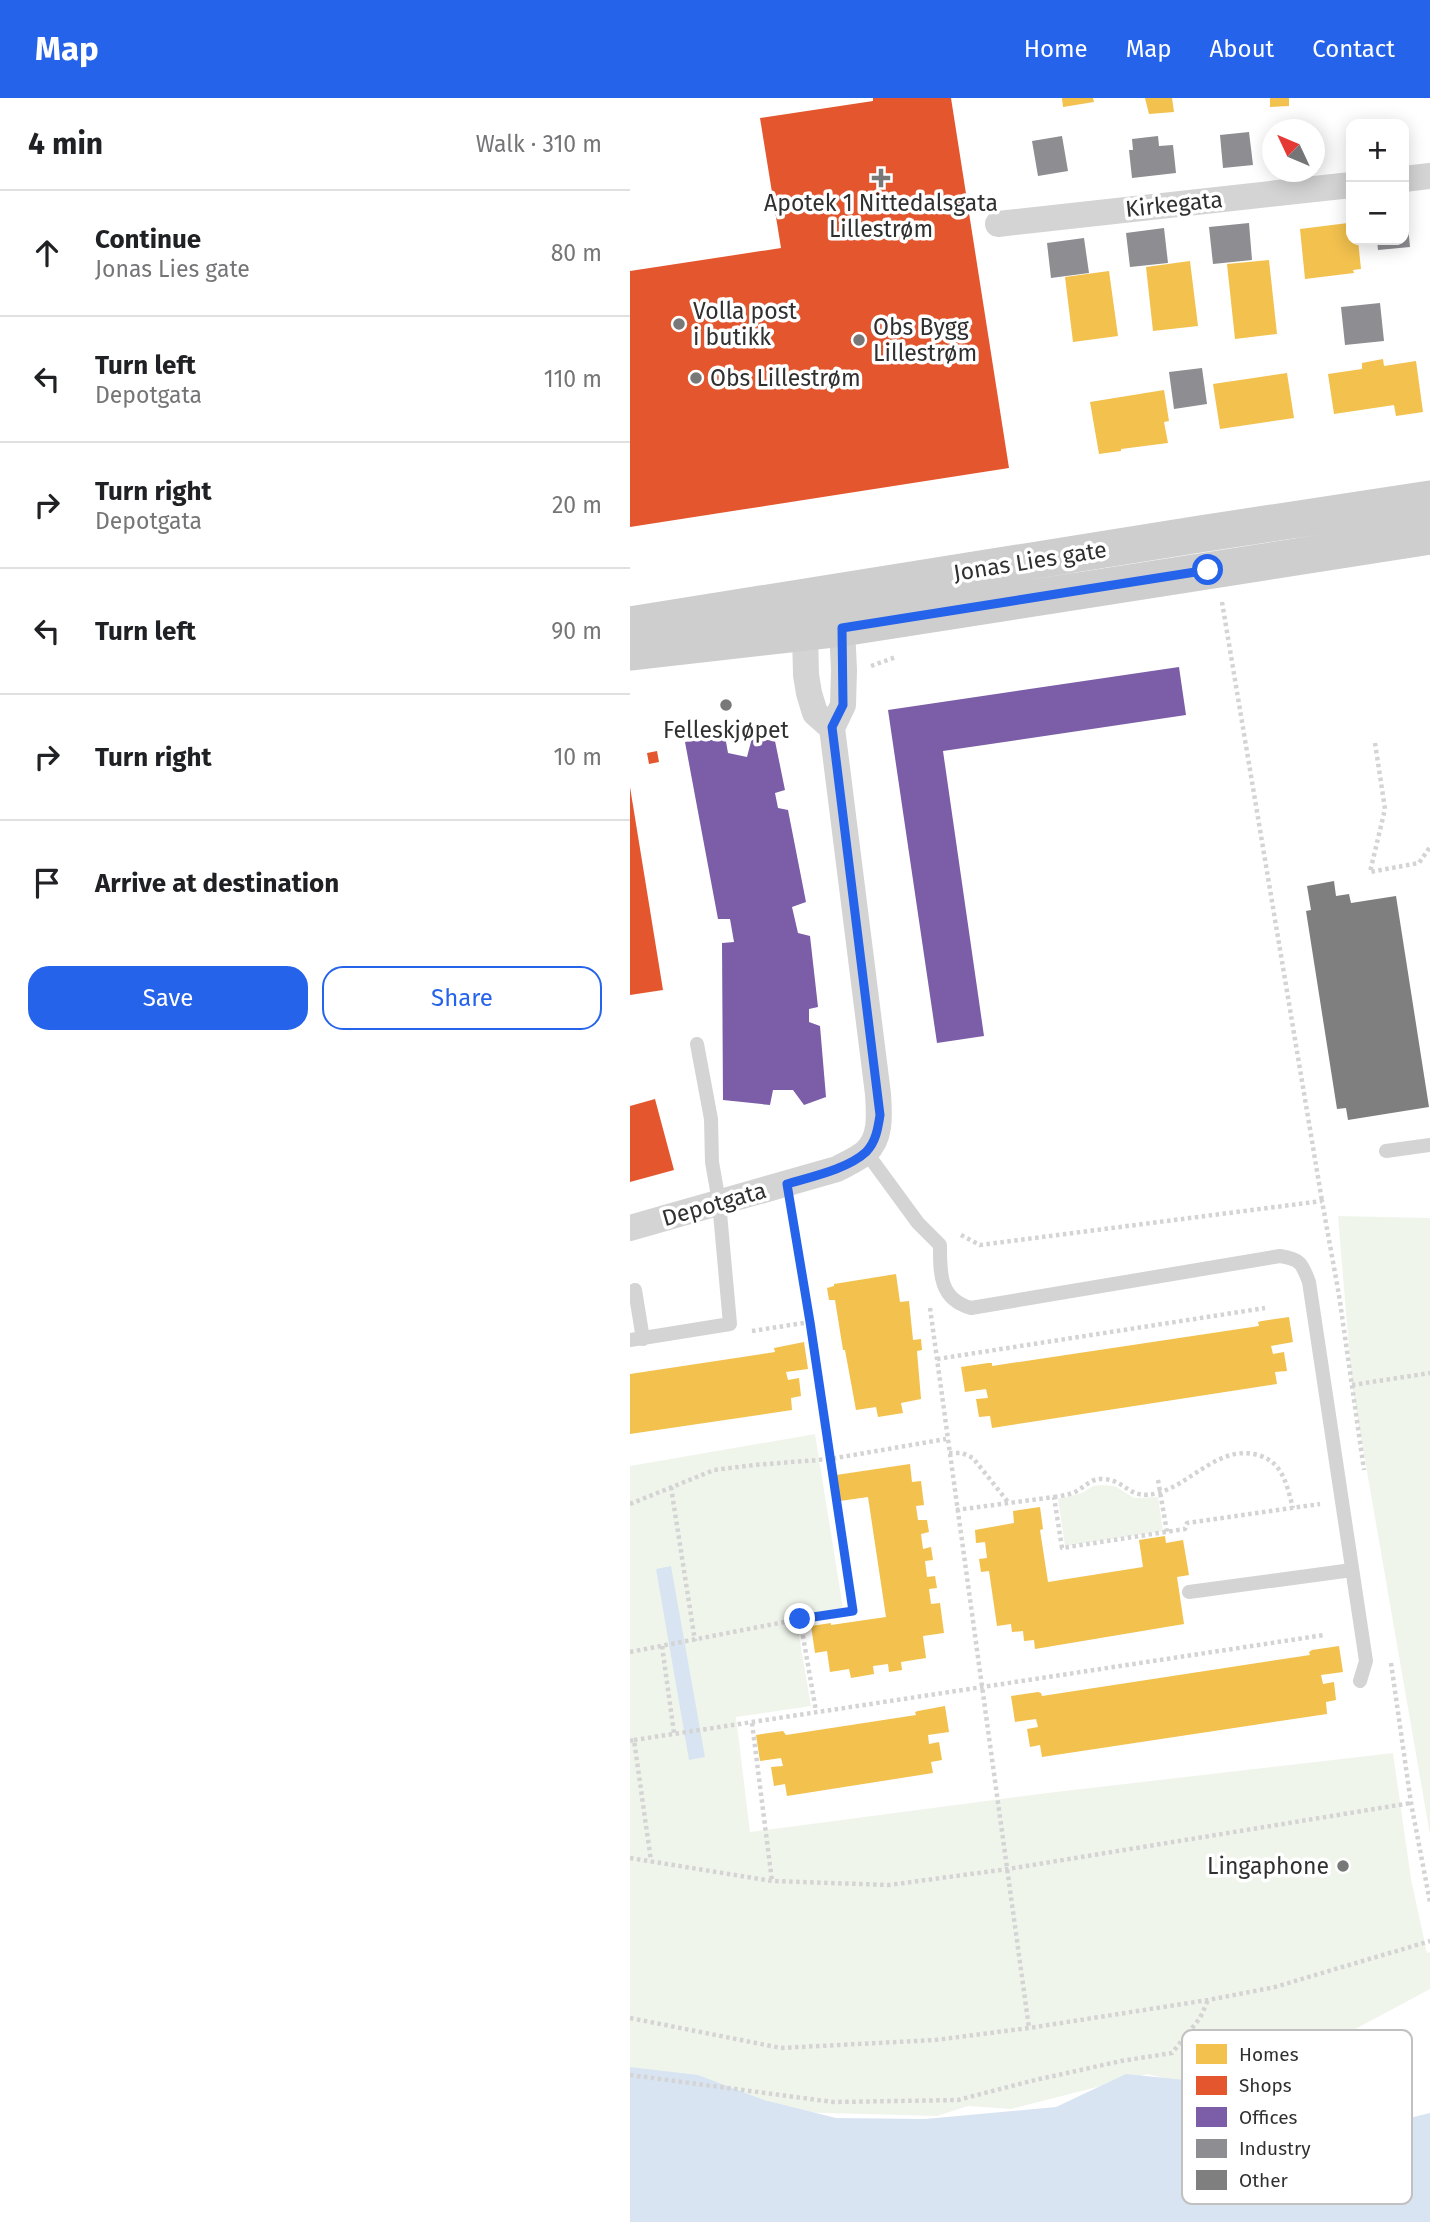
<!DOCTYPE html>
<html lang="en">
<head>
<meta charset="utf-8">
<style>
  body { margin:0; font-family:"Fira Sans",sans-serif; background:#f6f6f6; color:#202124 }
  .controls { position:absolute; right:21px; top:21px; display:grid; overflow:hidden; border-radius:14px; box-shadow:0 4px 18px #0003 }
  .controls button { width:63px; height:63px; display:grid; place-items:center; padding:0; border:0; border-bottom:2px solid #e0e0e0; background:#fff; color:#202124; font:35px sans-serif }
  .compass { position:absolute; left:632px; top:21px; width:63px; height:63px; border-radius:50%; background:#fff; box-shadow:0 4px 18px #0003; rotate:314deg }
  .stop { position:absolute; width:21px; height:21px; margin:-16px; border:5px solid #2563eb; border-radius:50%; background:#fff }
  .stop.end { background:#2563eb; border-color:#fff; box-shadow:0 2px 7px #0008 }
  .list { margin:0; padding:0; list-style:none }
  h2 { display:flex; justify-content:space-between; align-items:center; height:91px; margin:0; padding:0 28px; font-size:30px }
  h2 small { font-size:23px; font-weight:400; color:#757577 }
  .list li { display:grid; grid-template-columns:46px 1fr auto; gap:21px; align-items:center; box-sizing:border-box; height:126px; padding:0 28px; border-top:2px solid #e0e0e0 }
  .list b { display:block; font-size:26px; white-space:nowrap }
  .list p { margin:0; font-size:23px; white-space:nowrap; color:#757577 }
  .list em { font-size:23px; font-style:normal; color:#757577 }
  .actions { display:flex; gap:14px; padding:21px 28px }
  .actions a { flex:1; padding:16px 0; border:2px solid #2563eb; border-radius:21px; text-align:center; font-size:24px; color:#2563eb }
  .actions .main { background:#2563eb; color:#fff }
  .icon { flex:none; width:38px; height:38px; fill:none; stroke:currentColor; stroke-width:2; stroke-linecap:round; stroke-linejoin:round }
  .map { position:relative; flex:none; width:800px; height:2124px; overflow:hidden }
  header { display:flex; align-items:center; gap:42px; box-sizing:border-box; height:98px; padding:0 35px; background:#2563eb; color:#fff }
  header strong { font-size:33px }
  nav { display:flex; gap:38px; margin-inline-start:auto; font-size:24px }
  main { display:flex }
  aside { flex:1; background:#fff }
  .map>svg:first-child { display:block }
  .green { fill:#f0f5ec }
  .water { fill:#d9e4f2 }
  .homes { fill:#f2c14e }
  .shops { fill:#e4572e }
  .offices { fill:#7b5ea7 }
  .industry { fill:#8d8d92 }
  .building { fill:#7f7f7f }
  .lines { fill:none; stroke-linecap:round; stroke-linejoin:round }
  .path { stroke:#d4d4d4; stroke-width:4.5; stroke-dasharray:3.5 3.5; stroke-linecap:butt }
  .service { stroke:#d4d4d4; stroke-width:14 }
  .minor { stroke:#d4d4d4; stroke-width:26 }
  .secondary { stroke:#cecece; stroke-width:37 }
  .route { stroke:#2563eb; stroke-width:9 }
  .poi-dot { fill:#787878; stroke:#fff; stroke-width:2.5 }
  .labels { text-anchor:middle; stroke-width:7; stroke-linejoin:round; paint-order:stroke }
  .poi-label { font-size:23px; fill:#303030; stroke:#fff; text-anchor:start }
  .street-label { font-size:23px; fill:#303030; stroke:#fff }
  .key { fill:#fff; stroke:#c1c1c1; stroke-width:2 }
  .key-label { font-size:19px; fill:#303030 }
</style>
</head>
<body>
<header>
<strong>Map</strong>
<nav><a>Home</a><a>Map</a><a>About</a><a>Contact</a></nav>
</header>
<main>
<aside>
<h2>4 min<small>Walk · 310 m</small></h2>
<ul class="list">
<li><svg class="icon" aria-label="ahead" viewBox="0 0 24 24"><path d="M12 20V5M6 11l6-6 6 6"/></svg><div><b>Continue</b><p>Jonas Lies gate</p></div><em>80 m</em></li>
<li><svg class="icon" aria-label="left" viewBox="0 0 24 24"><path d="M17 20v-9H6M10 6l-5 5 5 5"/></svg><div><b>Turn left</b><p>Depotgata</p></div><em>110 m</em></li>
<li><svg class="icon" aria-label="right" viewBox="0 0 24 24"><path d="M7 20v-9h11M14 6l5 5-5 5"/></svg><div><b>Turn right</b><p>Depotgata</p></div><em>20 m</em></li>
<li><svg class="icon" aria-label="left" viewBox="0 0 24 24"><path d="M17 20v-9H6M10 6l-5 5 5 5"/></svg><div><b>Turn left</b></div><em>90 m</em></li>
<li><svg class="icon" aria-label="right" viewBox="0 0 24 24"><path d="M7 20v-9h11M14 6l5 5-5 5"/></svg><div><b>Turn right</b></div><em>10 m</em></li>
<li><svg class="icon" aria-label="arrive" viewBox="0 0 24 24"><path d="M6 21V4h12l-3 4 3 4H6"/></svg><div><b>Arrive at destination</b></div></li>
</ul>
<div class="actions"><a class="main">Save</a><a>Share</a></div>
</aside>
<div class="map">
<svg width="800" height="2124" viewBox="0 0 800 2124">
  <rect width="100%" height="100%" fill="#fff"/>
  <path class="green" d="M708,1118L800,1120V1737L722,1287Z
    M185,1336L213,1510L166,1520L181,1608L106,1619L120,1734L417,1695L763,1655L781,1781L797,1855L800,1854V1891L636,1979L603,2000L518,1976L381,2011L338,2008L307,2018L125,2013L0,1992V1368Z
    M470,1387L485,1388L504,1400L528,1399L533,1433L435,1448L428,1401L452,1395L463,1388Z"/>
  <path class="water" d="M41,1468L75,1659L59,1662L26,1471Z
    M0,1969L68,1977L134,2002L206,2020L295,2021L426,2009L496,1976L603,1987L671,2016L750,2027L800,2015V2124H0Z"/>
  <path class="homes" d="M432,0H463L464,4L433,9Z
    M515,0H542L544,14L519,16Z
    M640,0H659V8L640,9Z
    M718,125L721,142H728L731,171L723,172L724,175L675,181L670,131Z
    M639,162L647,236L605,241L597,166Z
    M560,163L568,228L523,233L516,169Z
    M479,173L488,238L443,244L435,179Z
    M753,261L754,268L786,263L793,314L766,318L764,307L704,316L698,276L732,271V265Z
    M657,275L664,320L590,331L583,286Z
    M534,292L539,323L534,324L538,345L491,351V353L469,356L460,304Z
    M266,1176L270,1204L279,1203L283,1242L291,1241L292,1252L287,1253L291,1301L271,1305L273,1315L248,1319L246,1309L226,1312L215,1252H213L205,1202H199L197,1190L204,1188V1186Z
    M659,1219L663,1244L641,1248L643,1256L654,1254L657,1273L645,1274L647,1286L362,1330L360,1318L349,1319L346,1301L358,1300L356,1291L335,1294L331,1269L358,1265H362V1268L629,1228L628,1224L632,1223Z
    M174,1244L178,1271L156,1274L158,1282L169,1280L171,1298L161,1300L162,1312L0,1336V1276L145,1254L144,1250Z
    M280,1366L282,1384L291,1383L294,1407L286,1408L288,1422H297L299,1434L291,1436L293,1451L301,1449L303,1462L295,1463L297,1479L305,1478L307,1490L299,1491L301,1506L310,1505L314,1535L293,1538L296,1560L271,1564L272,1572L259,1574L258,1566L243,1568L244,1576L221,1580L219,1571L200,1574L197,1553L185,1555L181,1528L201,1525V1527L256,1519L238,1399L210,1403L206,1377Z
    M410,1409L413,1431L410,1432L418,1484L513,1469L509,1442L535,1438L536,1445L553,1442L559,1477L547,1479L554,1526L405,1551L404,1542L394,1543L393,1533L382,1534L381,1526L367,1528L359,1473L351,1474L349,1461L357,1460L355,1444L346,1445L345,1432L384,1425L383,1413Z
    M709,1548L713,1574L691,1577L693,1586L704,1584L706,1602L696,1604L697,1616L412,1659L410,1647L400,1649L397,1631L408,1629L406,1621L385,1624L381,1598L408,1594L411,1595L412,1598L680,1557L679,1554L682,1552Z
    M315,1608L319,1634L298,1637L299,1646L309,1644L312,1662L301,1664L303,1675L157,1698L155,1686L144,1688L141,1669L153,1668L151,1660L130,1663L126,1637L153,1633L156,1637L286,1617L285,1614L288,1613Z"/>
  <path class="shops" d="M243,0H321L379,370L0,429V173L151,150L130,20L243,3Z
    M27,653L29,664L19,666L17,655Z
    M0,689L33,892L0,897Z
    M25,1001L44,1072L0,1084V1008Z"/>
  <path class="offices" d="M549,569L556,617L313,653L354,938L307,945L258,612Z
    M95,638L98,655L117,659L122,640L145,643L155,692L145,695L148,710L158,712L176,804L162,809L168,835L180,838L188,909L179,911V924L190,928L196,999L174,1007L163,992H143L140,1007L93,1002L92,845L104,844L100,821H88L55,644Z"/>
  <path class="industry" d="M619,34L623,67L593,70L590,37Z
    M432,38L438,73L408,78L402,43Z
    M528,38L529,48L543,47L546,75L502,80L499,52H503L502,41Z
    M774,117H777L780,149L748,152L747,142H774Z
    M619,125L622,162L583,166L579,129Z
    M534,130L538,165L500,169L496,135Z
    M454,140L459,175L421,180L417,145Z
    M750,205L754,243L715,247L711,209Z
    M572,270L577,306L544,311L539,274Z"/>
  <path class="building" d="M704,783L706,798L719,796L721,805L766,798L799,1009L718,1022L716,1010L707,1011L676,813L681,812L677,788Z"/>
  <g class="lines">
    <path class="path" d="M592,504L692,1103
      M241,568L266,559
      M745,645L755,711L740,774L789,765L800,749
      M161,1112L223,1513L170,1521L186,1613
      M331,1137L350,1147L692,1103L709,1197L734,1372
      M300,1210L399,1930
      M122,1233L180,1224
      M307,1261L635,1210
      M722,1287L800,1275
      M319,1355H332L343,1360L378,1404
      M528,1382L537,1434
      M41,1389L65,1543
      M424,1399C431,1398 438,1397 445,1394C455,1389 461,1380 473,1381C497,1382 498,1403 528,1395C563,1385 591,1344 631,1358C654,1366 657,1389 663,1410
      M0,1406L84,1372L124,1367L200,1361L316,1341
      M326,1412L424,1399L432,1450L555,1431L557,1425L690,1406
      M32,1548L44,1635
      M0,1554L170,1521
      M761,1565L781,1705L800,1804
      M122,1625L142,1783
      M4,1642L694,1537
      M0,1643L4,1642L21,1763
      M0,1760L142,1783L259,1787L378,1771L781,1705
      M0,1920L151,1950L305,1942L399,1930L578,1902L645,1889L800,1843
      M0,1977L203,2004L328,2002L401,1983L491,1963L542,1955L570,1920L578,1902"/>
    <path class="service" d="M756,1053L800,1047
      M236,1054L288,1125L310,1147C310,1175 309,1201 341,1210L650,1158C670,1161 672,1165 679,1184L736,1563L730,1583
      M5,1192L13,1241
      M0,1242L100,1226L89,1104L82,1064L81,1021L67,946
      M559,1494L722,1472"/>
    <path class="minor" d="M774,81L800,78
      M368,126L721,87
      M180,518L175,534L176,577L179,595L185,615L202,630
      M0,1130L207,1071C216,1066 228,1061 236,1054C252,1039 249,1015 248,996L202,630L213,607L214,572L212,530L200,516"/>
    <path class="secondary" d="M0,527L570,436L800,401
      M0,554L212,530L800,438"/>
  </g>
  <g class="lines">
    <path class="route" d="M170,1521L223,1513L180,1224L157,1086C180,1079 218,1071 236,1054C246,1044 248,1030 250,1017L202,629L213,607L212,530L578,472"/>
  </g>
  <g class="poi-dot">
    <path d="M247.5 69.5h7v7h7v7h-7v7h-7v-7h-7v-7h7z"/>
    <circle cx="49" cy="226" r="7"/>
    <circle cx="229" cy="242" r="7"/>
    <circle cx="66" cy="280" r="7"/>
    <circle cx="96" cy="607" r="7"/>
    <circle cx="713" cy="1768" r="7"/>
  </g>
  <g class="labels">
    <g class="poi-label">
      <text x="251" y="113" text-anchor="middle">Apotek 1 Nittedalsgata<tspan x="251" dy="26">Lillestrøm</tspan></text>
      <text x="63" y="221">Volla post<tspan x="63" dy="26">i butikk</tspan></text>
      <text x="243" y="237">Obs Bygg<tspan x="243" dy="26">Lillestrøm</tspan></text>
      <text x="80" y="288">Obs Lillestrøm</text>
      <text x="96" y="640" text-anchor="middle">Felleskjøpet</text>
      <text x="699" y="1776" text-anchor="end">Lingaphone</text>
    </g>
    <g class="street-label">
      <text transform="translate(544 106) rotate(-6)" y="8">Kirkegata</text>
      <text transform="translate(400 463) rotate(-9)" y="8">Jonas Lies gate</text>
      <text transform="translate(84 1106) rotate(-16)" y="8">Depotgata</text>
    </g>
  </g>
  <rect x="552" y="1932" width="230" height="174" rx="10" class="key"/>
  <rect x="566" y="1946" width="31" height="20" fill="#f2c14e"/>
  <rect x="566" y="1978" width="31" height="19" fill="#e4572e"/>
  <rect x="566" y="2009" width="31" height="20" fill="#7b5ea7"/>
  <rect x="566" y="2041" width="31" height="19" fill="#8d8d92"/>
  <rect x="566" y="2072" width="31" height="20" fill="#7f7f7f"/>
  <g class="key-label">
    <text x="609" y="1963">Homes</text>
    <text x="609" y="1994">Shops</text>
    <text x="609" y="2026">Offices</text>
    <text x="609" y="2057">Industry</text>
    <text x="609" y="2089">Other</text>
  </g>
</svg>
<div class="controls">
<button>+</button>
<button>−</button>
</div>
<svg class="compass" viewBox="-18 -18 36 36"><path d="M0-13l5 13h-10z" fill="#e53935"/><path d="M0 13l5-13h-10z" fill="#757577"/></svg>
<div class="stop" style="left:578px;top:472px"></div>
<div class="stop end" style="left:170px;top:1521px"></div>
</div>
</main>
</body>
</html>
